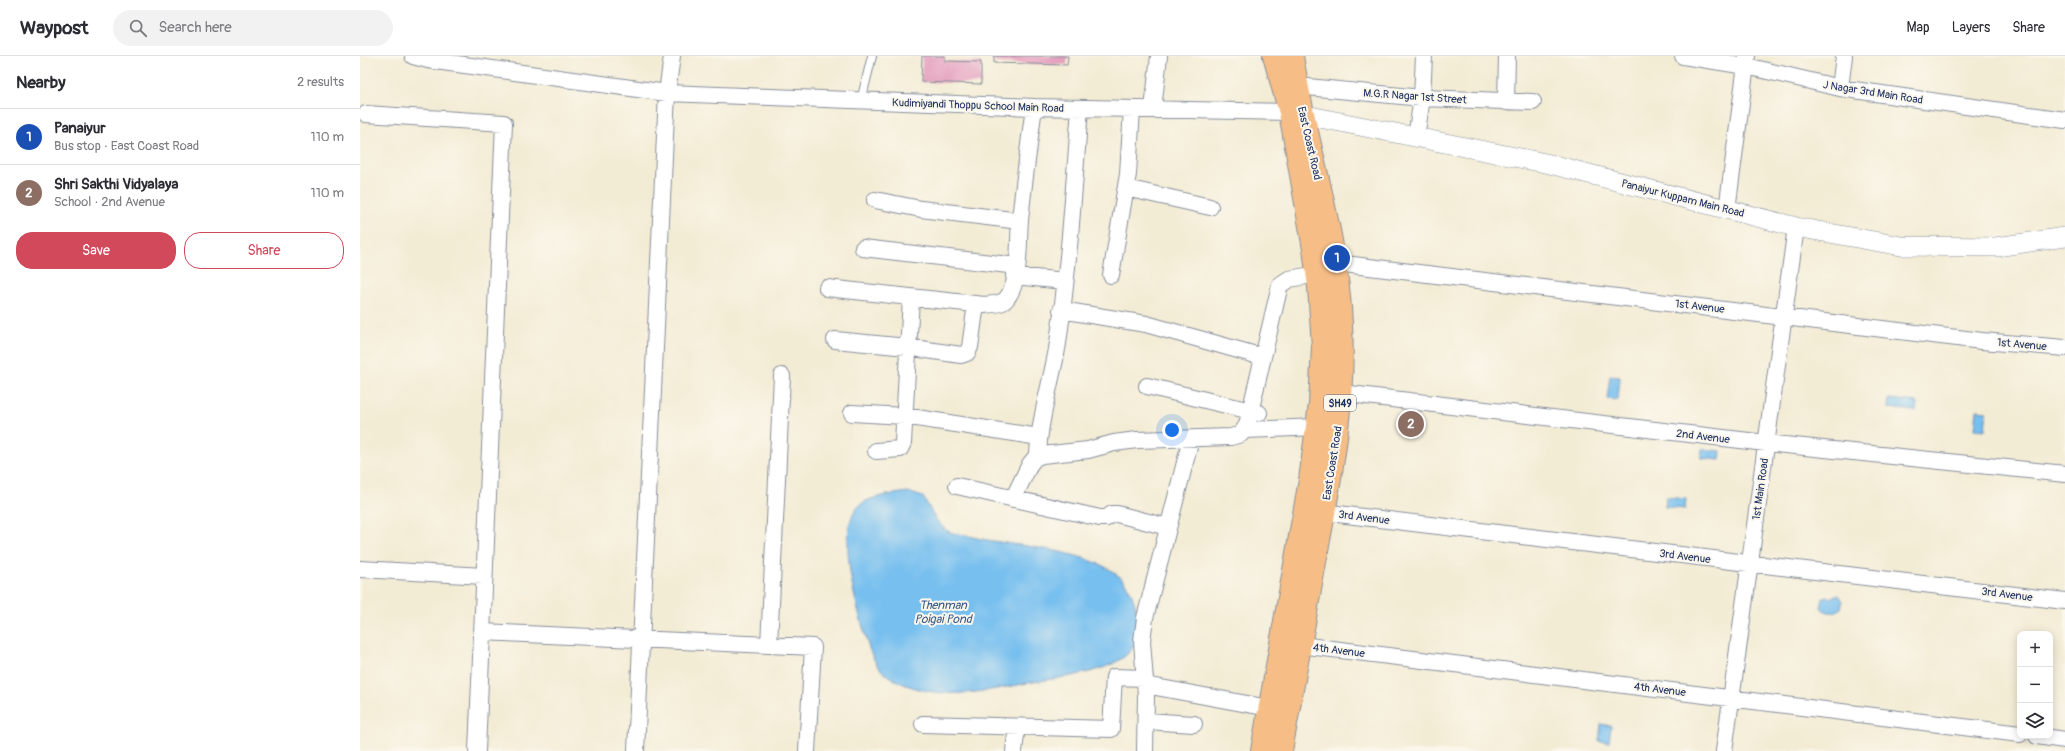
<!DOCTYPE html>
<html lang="en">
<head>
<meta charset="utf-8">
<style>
  body { margin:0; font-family:Pangolin,sans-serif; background:#f2f2f3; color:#2b2b33 }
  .controls { position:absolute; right:12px; bottom:12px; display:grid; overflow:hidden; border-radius:8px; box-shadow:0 2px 10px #0003 }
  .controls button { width:36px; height:36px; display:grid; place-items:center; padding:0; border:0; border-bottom:1px solid #e1e1e2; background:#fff; color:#2b2b33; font:20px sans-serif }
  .you { position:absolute; left:812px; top:374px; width:14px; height:14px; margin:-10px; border:3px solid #fff; border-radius:50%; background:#1a73e8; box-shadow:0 0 0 6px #1a73e833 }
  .badge { display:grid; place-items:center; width:26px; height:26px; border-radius:50%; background:#d1495b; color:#fff; font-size:13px; font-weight:700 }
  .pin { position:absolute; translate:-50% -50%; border:2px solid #fff; box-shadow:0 1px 4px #0006 }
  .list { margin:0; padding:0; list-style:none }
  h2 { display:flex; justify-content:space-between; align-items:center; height:52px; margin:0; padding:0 16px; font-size:17px }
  h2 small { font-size:13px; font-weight:400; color:#7c7c81 }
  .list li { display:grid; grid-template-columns:26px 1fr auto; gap:12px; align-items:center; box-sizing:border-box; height:56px; padding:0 16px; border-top:1px solid #e1e1e2 }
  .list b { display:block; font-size:15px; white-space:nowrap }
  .list p { margin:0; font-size:13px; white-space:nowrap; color:#7c7c81 }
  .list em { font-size:13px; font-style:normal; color:#7c7c81 }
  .actions { display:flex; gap:8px; padding:12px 16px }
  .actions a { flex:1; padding:9px 0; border:1px solid #d1495b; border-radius:16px; text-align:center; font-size:14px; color:#d1495b }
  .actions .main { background:#d1495b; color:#fff }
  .icon { flex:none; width:22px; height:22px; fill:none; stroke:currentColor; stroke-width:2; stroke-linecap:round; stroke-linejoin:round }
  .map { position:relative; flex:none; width:1705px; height:695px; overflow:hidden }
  header { display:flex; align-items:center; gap:24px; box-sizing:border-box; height:56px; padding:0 20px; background:#fff; border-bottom:1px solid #e1e1e2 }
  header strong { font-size:19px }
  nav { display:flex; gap:22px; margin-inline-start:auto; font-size:14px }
  .search { width:280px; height:36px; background:#f2f2f3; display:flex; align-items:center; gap:10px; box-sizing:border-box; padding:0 14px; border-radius:22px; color:#7c7c81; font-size:15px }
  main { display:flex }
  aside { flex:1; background:#fff }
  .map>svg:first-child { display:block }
  .water { fill:#77bfef; stroke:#4977a6 }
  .building { fill:#e49ebe }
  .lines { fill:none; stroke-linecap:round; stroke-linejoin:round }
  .service-casing { stroke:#878e9a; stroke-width:10 }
  .minor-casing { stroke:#878e9a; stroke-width:18 }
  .tertiary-casing { stroke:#878e9a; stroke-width:20 }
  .primary-casing { stroke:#878e9a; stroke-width:24 }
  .service { stroke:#fff; stroke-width:8 }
  .minor { stroke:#fff; stroke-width:16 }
  .tertiary { stroke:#fff; stroke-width:19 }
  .primary { stroke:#f6be86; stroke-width:22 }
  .labels { text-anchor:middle; stroke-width:4; stroke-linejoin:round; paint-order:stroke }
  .shield { fill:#fbf7ec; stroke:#5e6b89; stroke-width:1 }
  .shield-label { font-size:10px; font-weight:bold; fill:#1b2f5e }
  .street-label { font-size:11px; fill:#1b2f5e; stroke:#fbf7ec }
  .water-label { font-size:12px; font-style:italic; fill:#375a8a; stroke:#fbf7ec }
</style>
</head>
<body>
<header>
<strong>Waypost</strong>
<div class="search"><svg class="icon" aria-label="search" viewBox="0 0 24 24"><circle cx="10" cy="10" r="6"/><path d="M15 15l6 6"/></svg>Search here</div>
<nav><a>Map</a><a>Layers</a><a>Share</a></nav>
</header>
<main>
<aside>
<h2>Nearby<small>2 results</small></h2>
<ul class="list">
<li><span class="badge" style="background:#1a4fb4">1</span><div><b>Panaiyur</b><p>Bus stop · East Coast Road</p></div><em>110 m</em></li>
<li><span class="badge" style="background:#8d6e63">2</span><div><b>Shri Sakthi Vidyalaya</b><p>School · 2nd Avenue</p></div><em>110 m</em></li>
</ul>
<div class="actions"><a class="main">Save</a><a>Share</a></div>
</aside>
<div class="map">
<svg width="1705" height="695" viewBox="0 0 1705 695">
  <rect width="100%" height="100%" fill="#fbf7ec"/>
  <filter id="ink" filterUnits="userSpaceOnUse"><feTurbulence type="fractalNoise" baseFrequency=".025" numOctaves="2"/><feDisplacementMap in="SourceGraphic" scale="8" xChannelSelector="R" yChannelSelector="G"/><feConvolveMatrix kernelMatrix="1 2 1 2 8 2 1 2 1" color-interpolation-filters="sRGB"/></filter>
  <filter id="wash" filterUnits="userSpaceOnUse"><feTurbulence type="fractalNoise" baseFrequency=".012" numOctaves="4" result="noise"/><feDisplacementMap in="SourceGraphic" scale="16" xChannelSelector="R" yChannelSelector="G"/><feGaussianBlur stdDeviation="0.9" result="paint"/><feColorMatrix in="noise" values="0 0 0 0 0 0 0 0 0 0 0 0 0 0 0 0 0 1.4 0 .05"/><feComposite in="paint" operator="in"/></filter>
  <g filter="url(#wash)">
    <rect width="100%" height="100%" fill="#f3ecd5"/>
    <path class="water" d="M1250,320L1260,321L1258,344L1247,343Z
      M1529,343L1557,346L1556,355L1528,352Z
      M1617,354L1627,355L1625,374L1615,373Z
      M1342,393L1361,395L1360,404L1341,402Z
      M548,436L563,441C569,451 576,467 586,474C591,478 602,478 609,480C651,492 753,491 771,537C778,554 784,579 771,594C754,616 705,621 679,625C632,633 593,646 546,629C539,626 528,621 522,615C510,602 507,585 502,568C495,543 489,520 488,494C487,444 503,442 548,436Z
      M1306,441L1326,443L1325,453L1305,451Z
      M1476,539H1479L1483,545L1481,552C1475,557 1467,558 1461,552L1463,541L1466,540L1470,542Z
      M1241,668L1251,670L1249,686L1239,685Z"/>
    <g id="blocks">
      <path class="building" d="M562,0H585V5L621,6V28L561,26Z
        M634,0H708L707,9L634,7Z"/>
    </g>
  </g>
  <g filter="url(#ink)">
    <use href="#blocks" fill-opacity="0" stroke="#878e9a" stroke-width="1"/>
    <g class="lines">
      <defs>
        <path id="service" d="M501,45L512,0"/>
        <path id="minor" d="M53,0L68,4L307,37L674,51L930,56
          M1323,0L1386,10L1480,32L1705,64
          M937,30L1062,42L1173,46
          M1480,32L1484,0
          M1146,46L1147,0
          M793,53L799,0
          M6,58L144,67L117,695
          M1056,81L1062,42L1064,0
          M766,132L850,151
          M515,144L561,153L660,165
          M1367,154L1387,1
          M503,192L657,210
          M976,207L1622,285L1705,292
          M751,219L768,118L772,53
          M654,220L705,225
          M467,232L624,249C632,248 642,249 647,242C661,224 658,186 660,164C664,126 669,88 674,51
          M701,254L786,268L903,301
          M475,284L547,291L601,299L607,297L610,291L616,248
          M787,330L899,357
          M981,337L1406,387L1705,418
          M492,357L544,360L679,381
          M885,374L958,371
          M516,395L540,393L543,387L551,242
          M678,400C679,362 692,325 698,287C709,209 714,130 720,52
          M597,430L740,462H747L752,458H757L808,471
          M653,443L670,408L675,402L682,399L728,394L754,387L777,384L871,381L881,378L887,369L920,229L929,223L958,218
          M953,455L1705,545
          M0,513L124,520
          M122,576L453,591L447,695
          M409,589L422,320
          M940,589L1660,678
          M785,629L909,652
          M786,665L834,668
          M563,668L751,673L754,621L785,622
          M1677,680L1705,684
          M276,695L307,37L312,0
          M654,695L657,671
          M785,695L786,639L782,585L785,562L831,383
          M1364,695L1436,171"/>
        <path id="tertiary" d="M930,56L1190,108L1436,171L1541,190L1636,191L1705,181"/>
        <path id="primary" d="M902,695L950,424L960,348L963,291L959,231L954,193L930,56L914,0
          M921,695C933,626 946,558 958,489C972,416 985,343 981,268C977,176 946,90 932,0"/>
      </defs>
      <use href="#service" class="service-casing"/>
      <use href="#minor" class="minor-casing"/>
      <use href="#tertiary" class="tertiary-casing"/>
      <use href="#primary" class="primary-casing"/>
      <use href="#service" class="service"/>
      <use href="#minor" class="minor"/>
      <use href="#tertiary" class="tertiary"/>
      <use href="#primary" class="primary"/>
    </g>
  </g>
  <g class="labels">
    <rect class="shield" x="964" y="339" width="32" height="16" rx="3"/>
    <g class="shield-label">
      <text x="980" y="351">SH49</text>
    </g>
    <g class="street-label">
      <text transform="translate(1513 36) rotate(9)" y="4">J Nagar 3rd Main Road</text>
      <text transform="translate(1055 40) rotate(4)" y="4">M.G.R Nagar 1st Street</text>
      <text transform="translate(618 49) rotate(2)" y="4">Kudimiyandi Thoppu School Main Road</text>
      <text transform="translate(950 87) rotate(77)" y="4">East Coast Road</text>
      <text transform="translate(1323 142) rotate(14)" y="4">Panaiyur Kuppam Main Road</text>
      <text transform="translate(1340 250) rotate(7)" y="4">1st Avenue</text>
      <text transform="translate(1662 288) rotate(5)" y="4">1st Avenue</text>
      <text transform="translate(1343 380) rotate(7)" y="4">2nd Avenue</text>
      <text transform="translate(972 407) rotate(-81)" y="4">East Coast Road</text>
      <text transform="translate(1400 433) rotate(-82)" y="4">1st Main Road</text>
      <text transform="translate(1004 461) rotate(7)" y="4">3rd Avenue</text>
      <text transform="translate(1325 500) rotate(7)" y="4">3rd Avenue</text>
      <text transform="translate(1647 538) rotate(7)" y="4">3rd Avenue</text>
      <text transform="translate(979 594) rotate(7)" y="4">4th Avenue</text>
      <text transform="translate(1300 633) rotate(7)" y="4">4th Avenue</text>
    </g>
    <g class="water-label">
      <text x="583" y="553">Thenman<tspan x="583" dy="14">Poigai Pond</tspan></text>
    </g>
  </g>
</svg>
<div class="controls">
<button>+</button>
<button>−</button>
<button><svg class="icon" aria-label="layers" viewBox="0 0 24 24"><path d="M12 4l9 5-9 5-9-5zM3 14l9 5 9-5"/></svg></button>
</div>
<div class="you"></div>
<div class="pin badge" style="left:977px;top:202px;background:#1a4fb4">1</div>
<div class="pin badge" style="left:1051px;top:368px;background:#8d6e63">2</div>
</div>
</main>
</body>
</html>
